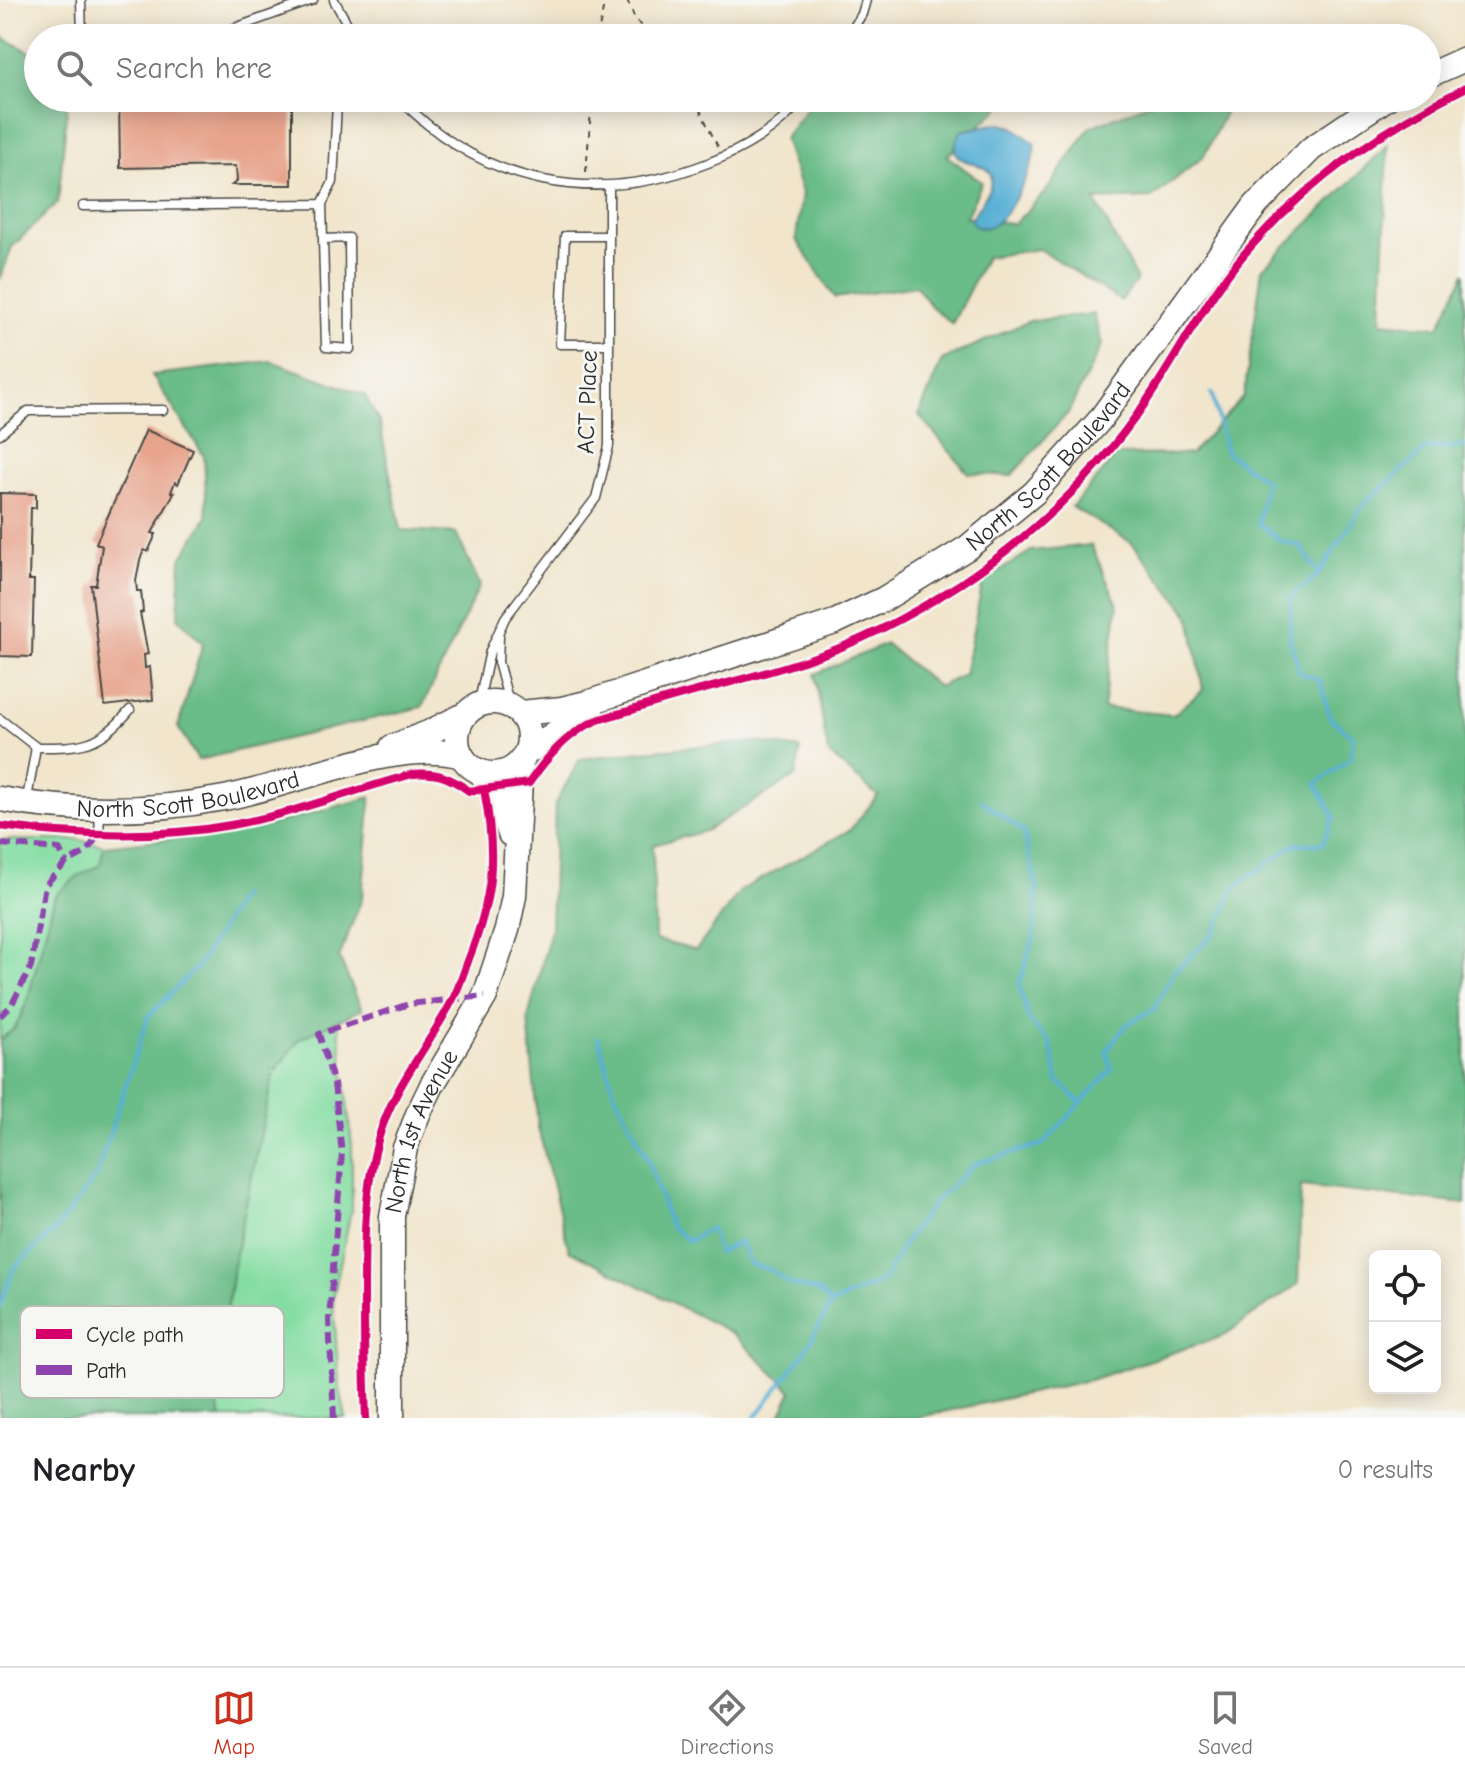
<!DOCTYPE html>
<html lang="en">
<head>
<meta charset="utf-8">
<style>
  body { margin:0; font-family:"Comic Neue",sans-serif; background:#f2f2f2; color:#202124 }
  .controls { position:absolute; right:24px; bottom:24px; display:grid; overflow:hidden; border-radius:12px; box-shadow:0 4px 20px #0003 }
  .controls button { width:72px; height:72px; display:grid; place-items:center; padding:0; border:0; border-bottom:2px solid #e0e0e0; background:#fff; color:#202124; font:40px sans-serif }
  .list { margin:0; padding:0; list-style:none }
  h2 { display:flex; justify-content:space-between; align-items:center; height:104px; margin:0; padding:0 32px; font-size:34px }
  h2 small { font-size:26px; font-weight:400; color:#757577 }
  .icon { flex:none; width:44px; height:44px; fill:none; stroke:currentColor; stroke-width:2; stroke-linecap:round; stroke-linejoin:round }
  .map { position:relative; flex:none; width:1465px; height:1418px; overflow:hidden }
  .search { position:absolute; background:#fff; box-shadow:0 4px 20px #0003; left:24px; right:24px; top:24px; height:88px; display:flex; align-items:center; gap:20px; box-sizing:border-box; padding:0 28px; border-radius:44px; color:#757577; font-size:30px }
  .sheet { height:248px; background:#fff }
  nav { display:flex; justify-content:space-around; align-items:center; box-sizing:border-box; height:112px; border-top:2px solid #e0e0e0; background:#fff; font-size:22px; color:#757577 }
  nav a { display:grid; justify-items:center; gap:4px }
  nav .on { color:#c8321e }
  .map>svg:first-child { display:block }
  .green { fill:#84dda2; stroke:#588466; stroke-width:2 }
  .forest { fill:#6bbc88; stroke:#4b745a; stroke-width:2 }
  .water { fill:#58b0d5; stroke:#426e80; stroke-width:2 }
  .lines { fill:none; stroke-linecap:round; stroke-linejoin:round }
  .stream { stroke:#58b0d5; stroke-width:4 }
  .building { fill:#e7a38b }
  .service-casing { stroke:#494743; stroke-width:11 }
  .secondary-casing { stroke:#494743; stroke-width:27 }
  .path { stroke:#494743; stroke-width:2; stroke-dasharray:6 6; stroke-linecap:butt }
  .service { stroke:#fff; stroke-width:8 }
  .secondary { stroke:#fff; stroke-width:24 }
  .quiet { stroke:#8e44ad; stroke-width:6; stroke-dasharray:12 6; stroke-linecap:butt }
  .cycleway-casing { stroke:#f6f6f2; stroke-width:13 }
  .cycleway { stroke:#d6006c; stroke-width:8 }
  .labels { text-anchor:middle; stroke-width:6; stroke-linejoin:round; paint-order:stroke }
  .street-label { font-size:24px; fill:#2b2b2b; stroke:#f6f6f2 }
  .key { fill:#f6f6f2; stroke:#b9b9b6; stroke-width:2 }
  .key-label { font-size:22px; fill:#2b2b2b }
</style>
</head>
<body>
<div class="map">
<svg width="1465" height="1418" viewBox="0 0 1465 1418">
  <rect width="100%" height="100%" fill="#f6f6f2"/>
  <filter id="ink" filterUnits="userSpaceOnUse"><feTurbulence type="fractalNoise" baseFrequency=".0125" numOctaves="2"/><feDisplacementMap in="SourceGraphic" scale="16" xChannelSelector="R" yChannelSelector="G"/><feConvolveMatrix kernelMatrix="1 2 1 2 8 2 1 2 1" color-interpolation-filters="sRGB"/></filter>
  <filter id="wash" filterUnits="userSpaceOnUse"><feTurbulence type="fractalNoise" baseFrequency=".006" numOctaves="4" result="noise"/><feDisplacementMap in="SourceGraphic" scale="32" xChannelSelector="R" yChannelSelector="G"/><feGaussianBlur stdDeviation="1.8" result="paint"/><feColorMatrix in="noise" values="0 0 0 0 0 0 0 0 0 0 0 0 0 0 0 0 0 1.4 0 .05"/><feComposite in="paint" operator="in"/></filter>
  <g filter="url(#wash)">
    <rect width="100%" height="100%" fill="#f1e5cc"/>
    <path class="green" d="M0,840H79L104,846L100,865L78,876L55,896L27,1002L15,1028L0,1040Z
      M338,1020L352,1146V1205L333,1299L339,1383L346,1418H221L216,1399L233,1266L273,1075L299,1039Z"/>
    <path class="forest" d="M0,36L38,56V98H68L58,202L12,247L0,280Z
      M815,98H1001L1000,107L947,156L982,182L966,217L1014,224L1047,190L1090,127L1163,98H1232L1204,156L1152,198L1095,200L1137,280L1121,301L1039,249L986,257L952,324L931,306L916,286L835,298L796,239L802,193L784,139Z
      M1388,145L1381,322L1439,327L1465,272V1204L1301,1186L1298,1284L1223,1336L1090,1380L915,1418H779L792,1391L732,1333L569,1250L538,1127L528,1018L551,929L555,804L580,759L642,751L756,742L800,749L796,776L705,831L653,845L655,940L696,950L741,890L850,830L878,796L828,753L815,674L886,644L938,687L964,675L983,581L1031,551L1091,545L1118,605L1103,708L1173,715L1203,690L1190,616L1132,543L1072,507L1117,455L1191,454L1244,396L1262,269Z
      M1094,314L1102,345L1068,413L1011,476L968,473L919,415L942,360L1029,321Z
      M271,361L365,395L380,424L401,530L456,533L480,585L422,707L198,760L178,727L203,643L178,618L181,559L207,517L204,456L152,375Z
      M371,797L362,898L339,958L362,1009L299,1039L273,1075L233,1266L216,1399L221,1418H0V1040L15,1028L27,1002L55,896L78,876L100,865L104,846L247,831Z"/>
    <path class="water" d="M998,123L1013,127L1034,143C1038,162 1011,212 995,224C989,228 982,228 976,227L971,220C976,209 986,198 990,186C1002,152 936,177 961,131Z"/>
    <g class="lines">
      <path class="stream" d="M1319,574L1364,504L1427,448L1465,446
        M982,801L1023,831L1037,888L1034,937L1019,985L1029,1020L1050,1043L1058,1081L1080,1102
        M598,1038L615,1094L648,1159L670,1226L689,1241L711,1228L719,1253L741,1241L749,1264L771,1270L790,1284L820,1292L831,1304
        M0,1306L14,1268L58,1227L96,1176L148,1017L199,965L241,895
        M755,1418L804,1353L831,1304L884,1280L904,1243L936,1200L975,1164L1043,1144L1112,1069L1106,1052L1126,1025L1154,1009L1173,973L1214,934L1234,888L1295,844H1323L1334,816L1316,784L1351,758L1353,737L1330,718L1320,680L1300,673L1290,639L1291,597L1319,574L1299,545L1282,542L1258,523L1266,481L1226,452L1212,393"/>
    </g>
    <g id="blocks">
      <path class="building" d="M119,98H292V185H232L237,181L236,166L120,168Z
        M146,430L193,450L178,484L175,482L171,492L174,493L152,533L156,534L148,552L144,550L140,560L136,581L137,591H141L143,612L140,613L148,654L144,655L145,668L150,667L153,700L105,706L91,585H96L102,546L96,543Z
        M0,493L36,494V508H31L29,580H34L32,657L0,656Z"/>
    </g>
  </g>
  <g filter="url(#ink)">
    <use href="#blocks" fill-opacity="0" stroke="#494743" stroke-width="2"/>
    <g class="lines">
      <defs>
        <path id="service" d="M81,0L82,38
          M334,0L355,38
          M207,38L313,0
          M847,38L862,14L866,0
          M399,98C483,186 596,207 708,163C743,150 780,128 803,98
          M322,204C323,251 325,299 326,347L350,349L349,238L323,239
          M83,206L322,204L333,182L337,103L350,98
          M609,236H565L560,344H609
          M0,434L28,411L163,410
          M499,636L498,662L510,706
          M478,706L490,651L505,618L596,498L609,446V185
          M0,719L36,747
          M27,799L36,747C82,747 99,747 130,710
          M99,835L100,812"/>
        <g id="secondary">
          <path d="M1427,76L1465,59"/>
          <circle cx="493" cy="738" r="36"/>
          <path id="s1" d="M520,713L562,709L587,703L835,622L884,599L967,548L1034,493L1099,421L1255,206L1311,149L1387,98"/>
          <path d="M392,747L428,733L466,714"/>
          <path d="M526,753L591,709"/>
          <path d="M479,771C495,788 504,811 510,834"/>
          <path id="s2" d="M0,799C75,813 150,812 224,798C291,786 398,737 462,756"/>
          <path id="s3" d="M392,1418V1216L405,1148L418,1114L432,1085L485,996L507,930L514,896L521,761"/>
        </g>
      </defs>
      <use href="#service" class="service-casing"/>
      <use href="#secondary" class="secondary-casing"/>
      <path class="path" d="M627,0L634,17L650,38
        M597,38L605,0
        M694,98L718,147
        M586,172L592,98"/>
      <use href="#service" class="service"/>
      <use href="#secondary" class="secondary"/>
      <path class="quiet" d="M0,844L59,849L66,863
        M0,1016L11,1006L31,967L45,885L66,863L86,852L99,835
        M334,1418L329,1320L342,1153L334,1084L319,1034L409,1004L485,996"/>
      <defs>
        <path id="cycleway" d="M0,826C76,836 155,839 231,825C293,814 353,790 413,774C437,772 450,777 469,791L529,783C545,760 563,738 589,724C602,717 620,714 635,709C692,690 752,679 809,659C862,642 913,614 960,584C1034,535 1098,473 1148,399C1183,347 1210,291 1253,244C1313,177 1384,128 1465,88
          M366,1418C364,1377 364,1337 364,1296C364,1243 364,1191 378,1140C392,1088 428,1047 452,1001C459,988 463,974 468,961C493,897 497,857 484,789"/>
      </defs>
      <use href="#cycleway" class="cycleway-casing"/>
      <use href="#cycleway" class="cycleway"/>
    </g>
  </g>
  <g class="labels">
    <g class="street-label">
      <text transform="translate(587 402) rotate(-88)" y="8">ACT Place</text>
      <text dy="8" stroke="none"><textPath href="#s1" startOffset="596">North Scott Boulevard</textPath></text>
      <text dy="8" stroke="none"><textPath href="#s2" startOffset="190">North Scott Boulevard</textPath></text>
      <text dy="8" stroke="none"><textPath href="#s3" startOffset="292">North 1st Avenue</textPath></text>
    </g>
  </g>
  <rect x="20" y="1306" width="264" height="92" rx="12" class="key"/>
  <rect x="36" y="1329" width="36" height="10" fill="#d6006c"/>
  <rect x="36" y="1365" width="36" height="10" fill="#8e44ad"/>
  <g class="key-label">
    <text x="86" y="1342">Cycle path</text>
    <text x="86" y="1378">Path</text>
  </g>
</svg>
<div class="controls">
<button><svg class="icon" aria-label="locate" viewBox="0 0 24 24"><circle cx="12" cy="12" r="6"/><path d="M12 2v4M12 18v4M2 12h4M18 12h4"/></svg></button>
<button><svg class="icon" aria-label="layers" viewBox="0 0 24 24"><path d="M12 4l9 5-9 5-9-5zM3 14l9 5 9-5"/></svg></button>
</div>
<div class="search"><svg class="icon" aria-label="search" viewBox="0 0 24 24"><circle cx="10" cy="10" r="6"/><path d="M15 15l6 6"/></svg>Search here</div>
</div>
<section class="sheet">
<h2>Nearby<small>0 results</small></h2>
<ul class="list">
</ul>
</section>
<nav>
<a class="on"><svg class="icon" aria-label="map" viewBox="0 0 24 24"><path d="M3 6l6-2 6 2 6-2v14l-6 2-6-2-6 2zM9 4v14M15 6v14"/></svg>Map</a>
<a><svg class="icon" aria-label="directions" viewBox="0 0 24 24"><path d="M12 3l9 9-9 9-9-9zM9 14v-3h6M13 9l2 2-2 2"/></svg>Directions</a>
<a><svg class="icon" aria-label="saved" viewBox="0 0 24 24"><path d="M7 4h10v16l-5-4-5 4z"/></svg>Saved</a>
</nav>
</body>
</html>
